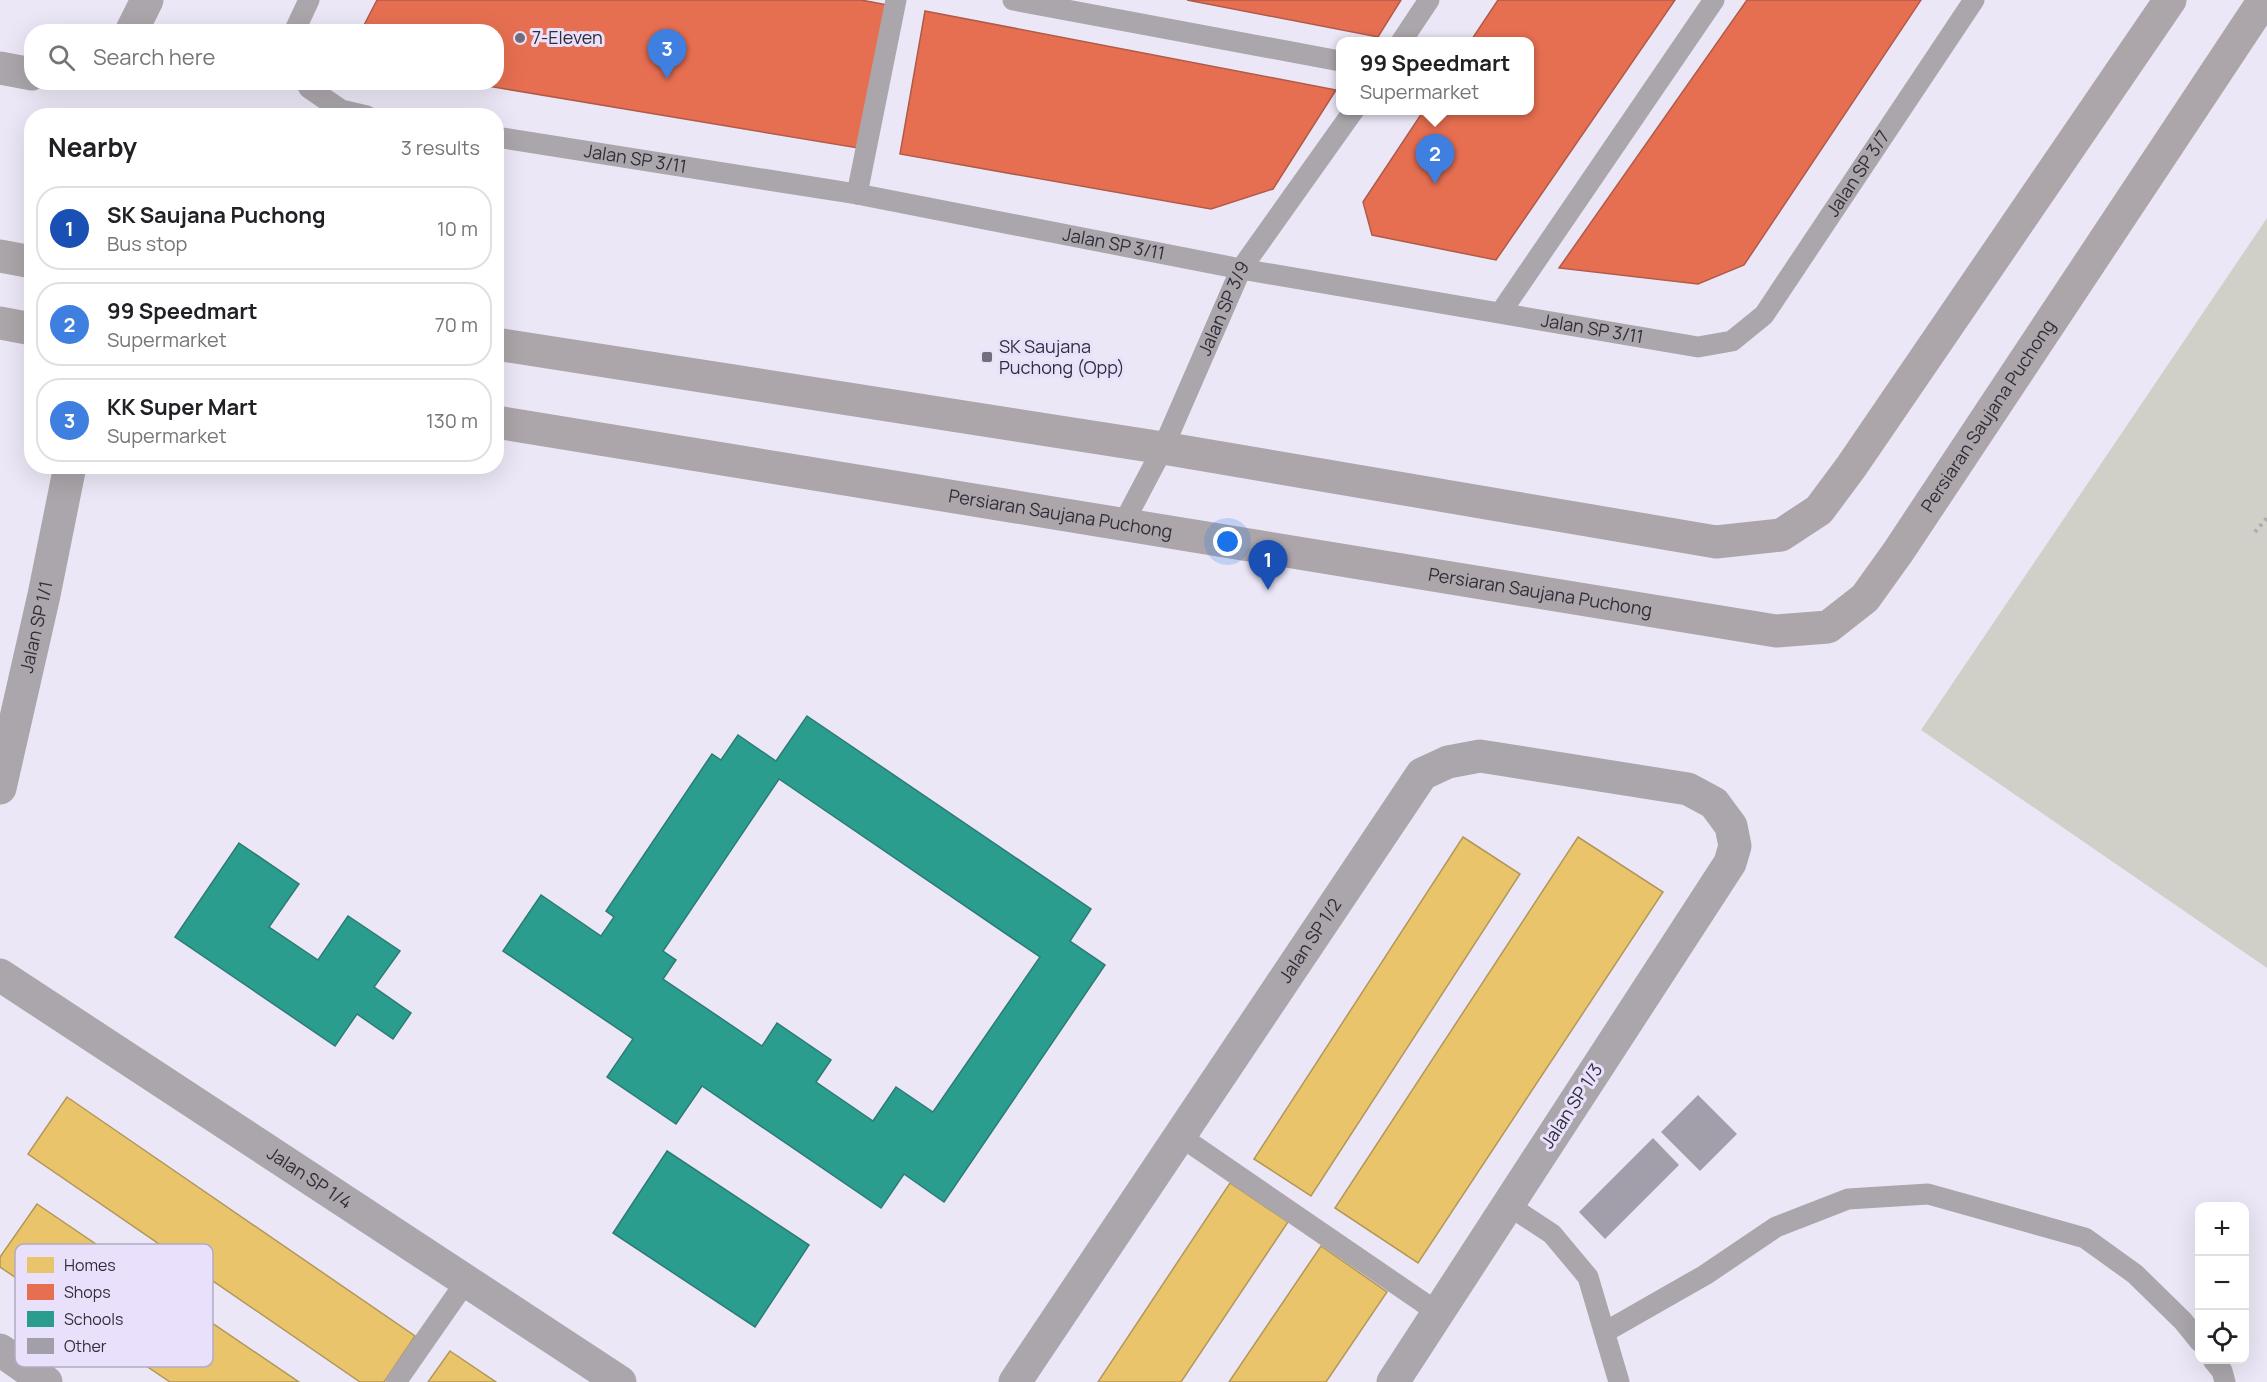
<!DOCTYPE html>
<html lang="en">
<head>
<meta charset="utf-8">
<style>
  body { margin:0; font-family:Manrope,sans-serif; background:#f2f2f2; color:#202124 }
  .controls { position:absolute; right:18px; bottom:18px; display:grid; overflow:hidden; border-radius:12px; box-shadow:0 6px 24px #0002 }
  .controls button { width:54px; height:54px; display:grid; place-items:center; padding:0; border:0; border-bottom:2px solid #e0e0e0; background:#fff; color:#202124; font:30px sans-serif }
  .you { position:absolute; left:1228px; top:542px; width:21px; height:21px; margin:-15px; border:4px solid #fff; border-radius:50%; background:#1a73e8; box-shadow:0 0 0 9px #1a73e833 }
  .badge { display:grid; place-items:center; width:39px; height:39px; border-radius:50%; background:#726e7b; color:#fff; font-size:20px; font-weight:700 }
  .pin { position:absolute; translate:-50% -50px; filter:drop-shadow(0 2px 3px #0008) }
  .pin::after { content:''; position:absolute; top:32px; width:21px; height:18px; background:inherit; clip-path:polygon(0 0,100% 0,50% 100%) }
  .popup { position:absolute; left:1336px; top:37px; width:198px; height:78px; box-sizing:border-box; display:grid; place-content:center; border-radius:12px; background:#fff; filter:drop-shadow(0 2px 4px #0005); font-size:20px; white-space:nowrap; color:#757577 }
  .popup b { font-size:22px; color:#202124 }
  .popup::after { content:''; position:absolute; left:50%; top:100%; margin-left:-12px; border:12px solid transparent; border-top-color:#fff }
  .list { margin:0; padding:0; list-style:none }
  h2 { display:flex; justify-content:space-between; align-items:center; height:78px; margin:0; padding:0 24px; font-size:26px }
  h2 small { font-size:20px; font-weight:400; color:#757577 }
  .list li { display:grid; grid-template-columns:39px 1fr auto; gap:18px; align-items:center; box-sizing:border-box; height:84px; margin:0 12px 12px; padding:0 12px; border:2px solid #e0e0e0; border-radius:24px }
  .list b { display:block; font-size:22px; white-space:nowrap }
  .list p { margin:0; font-size:20px; white-space:nowrap; color:#757577 }
  .list em { font-size:20px; font-style:normal; color:#757577 }
  .icon { flex:none; width:33px; height:33px; fill:none; stroke:currentColor; stroke-width:2; stroke-linecap:round; stroke-linejoin:round }
  .map { position:relative; flex:none; width:2267px; height:1382px; overflow:hidden }
  .search { position:absolute; background:#fff; box-shadow:0 6px 24px #0002; left:24px; top:24px; width:480px; height:66px; display:flex; align-items:center; gap:15px; box-sizing:border-box; padding:0 21px; border-radius:24px; color:#757577; font-size:22px }
  .panel { position:absolute; background:#fff; box-shadow:0 6px 24px #0002; left:24px; top:108px; width:480px; height:366px; border-radius:24px }
  .map>svg:first-child { display:block }
  .green { fill:#d1d0c8 }
  .homes { fill:#e9c46a; stroke:#b2975b; stroke-width:1.5 }
  .shops { fill:#e76f51; stroke:#b05b4a; stroke-width:1.5 }
  .schools { fill:#2a9d8f; stroke:#2c7b75; stroke-width:1.5; fill-rule:evenodd }
  .building { fill:#a29eaa }
  .lines { fill:none; stroke-linecap:round; stroke-linejoin:round }
  .path { stroke:#b0abb1; stroke-width:4; stroke-dasharray:3 4.5; stroke-linecap:butt }
  .lane { stroke:#aba6ab; stroke-width:21 }
  .street { stroke:#aba6ab; stroke-width:33 }
  .secondary { stroke:#aca6ab; stroke-width:33 }
  .poi-dot { fill:#726e7b; stroke:#e9e1fc; stroke-width:2 }
  .labels { text-anchor:middle; stroke-width:6; stroke-linejoin:round; paint-order:stroke }
  .poi-label { font-size:18px; fill:#312d39; stroke:#e9e1fc; text-anchor:start }
  .street-label { font-size:18px; fill:#312d39; stroke:#e9e1fc }
  .key { fill:#e9e1fc; stroke:#b2abc2; stroke-width:1.5 }
  .key-label { font-size:16px; fill:#312d39 }
</style>
</head>
<body>
<div class="map">
<svg width="2267" height="1382" viewBox="0 0 2267 1382">
  <rect width="100%" height="100%" fill="#ece7f6"/>
  <path class="green" d="M2267,218V968L1921,730Z"/>
  <path class="homes" d="M1463,837L1520,874L1311,1196L1254,1159Z
    M1578,837L1663,892L1418,1263L1335,1208Z
    M67,1097L415,1336L384,1382H360L28,1154Z
    M1230,1183L1288,1222L1181,1382H1098Z
    M37,1204L299,1382H170L0,1267V1257Z
    M1321,1246L1387,1292L1326,1382H1229Z
    M450,1351L496,1382H428Z"/>
  <path class="shops" d="M377,0H861L888,5L864,149L464,82H496V32H363L362,29Z
    M1187,0H1401L1378,37Z
    M1498,0H1675L1496,260L1372,235L1363,202L1424,110H1530V42H1470Z
    M1747,0H1921L1744,265L1698,284L1559,268Z
    M925,11L1336,90L1273,189L1211,209L900,154Z"/>
  <path class="schools" d="M807,716L1091,909L1070,941L1105,965L944,1202L904,1174L881,1208L702,1086L676,1124L607,1077L633,1039L503,951L541,895L601,936L614,917L606,911L712,754L721,760L738,735L776,761ZM779,779L1040,957L933,1112L896,1087L873,1121L816,1082L831,1060L777,1023L762,1046L663,979L676,960L663,951Z
    M239,843L299,884L269,927L318,960L348,916L400,951L374,987L411,1013L393,1039L357,1014L335,1046L175,937Z
    M667,1151L809,1245L755,1327L613,1233Z"/>
  <path class="building" d="M1698,1095L1737,1134L1700,1171L1661,1132Z
    M1653,1138L1679,1165L1605,1239L1579,1212Z"/>
  <g class="lines">
    <path class="path" d="M2255,532L2267,518"/>
    <g class="lane">
      <path d="M1013,0L1340,61"/>
      <path d="M294,32L309,0"/>
      <path d="M1401,42L1429,0"/>
      <path d="M306,82L309,88L341,110L367,116"/>
      <path id="s1" d="M496,137L857,194L1241,269L1698,347L1732,341L1764,315L1974,0"/>
      <path d="M857,194L896,0"/>
      <path d="M1501,312L1714,0"/>
      <path id="s2" d="M1123,524L1163,448L1241,269L1354,110"/>
      <path d="M1180,1136L1437,1312"/>
      <path d="M1508,1205L1552,1234L1588,1277L1619,1382"/>
      <path d="M1605,1332L1705,1275L1776,1227L1848,1199L1928,1194L2085,1238L2135,1274L2183,1321L2200,1342"/>
      <path d="M2213,1360L2222,1371L2225,1382"/>
      <path d="M396,1382L467,1280"/>
    </g>
    <g class="street">
      <path d="M131,32L147,0"/>
      <path d="M0,68L32,74"/>
      <path id="s3" d="M0,788L44,595L70,466"/>
      <path id="s4" d="M0,975L620,1382"/>
      <path d="M0,1350L46,1382"/>
      <path id="s5" d="M1015,1382L1422,774L1448,762L1480,756L1688,789L1714,803L1731,826L1735,846L1730,863L1393,1382"/>
    </g>
    <g class="secondary">
      <path d="M0,256L32,262"/>
      <path d="M0,323L32,329"/>
      <path d="M496,344L1163,448L1716,542L1781,535L1819,510L1851,467L2170,0"/>
      <path id="s6" d="M496,422L1776,631L1828,627L1865,598L1898,552L2264,0"/>
    </g>
  </g>
  <g class="poi-dot">
    <circle cx="520" cy="38" r="6"/>
    <rect x="981" y="351" width="12" height="12" rx="3"/>
  </g>
  <g class="labels">
    <g class="poi-label">
      <text x="532" y="44">7-Eleven</text>
      <text x="999" y="353">SK Saujana<tspan x="999" dy="21">Puchong (Opp)</tspan></text>
    </g>
    <g class="street-label">
      <text dy="6" stroke="none"><textPath href="#s1" startOffset="141">Jalan SP 3/11</textPath></text>
      <text dy="6" stroke="none"><textPath href="#s1" startOffset="1466">Jalan SP 3/7</textPath></text>
      <text dy="6" stroke="none"><textPath href="#s1" startOffset="627">Jalan SP 3/11</textPath></text>
      <text dy="6" stroke="none"><textPath href="#s2" startOffset="238">Jalan SP 3/9</textPath></text>
      <text dy="6" stroke="none"><textPath href="#s1" startOffset="1113">Jalan SP 3/11</textPath></text>
      <text dy="6" stroke="none"><textPath href="#s6" startOffset="1616">Persiaran Saujana Puchong</textPath></text>
      <text dy="6" stroke="none"><textPath href="#s6" startOffset="572">Persiaran Saujana Puchong</textPath></text>
      <text dy="6" stroke="none"><textPath href="#s6" startOffset="1058">Persiaran Saujana Puchong</textPath></text>
      <text dy="6" stroke="none"><textPath href="#s3" startOffset="165">Jalan SP 1/1</textPath></text>
      <text dy="6" stroke="none"><textPath href="#s5" startOffset="531">Jalan SP 1/2</textPath></text>
      <text transform="translate(1572 1106) rotate(-57)" y="6">Jalan SP 1/3</text>
      <text dy="6" stroke="none"><textPath href="#s4" startOffset="370">Jalan SP 1/4</textPath></text>
    </g>
  </g>
  <rect x="15" y="1244" width="198" height="123" rx="9" class="key"/>
  <rect x="27" y="1257" width="27" height="16" fill="#e9c46a"/>
  <rect x="27" y="1284" width="27" height="16" fill="#e76f51"/>
  <rect x="27" y="1311" width="27" height="16" fill="#2a9d8f"/>
  <rect x="27" y="1338" width="27" height="16" fill="#a29eaa"/>
  <g class="key-label">
    <text x="64" y="1271">Homes</text>
    <text x="64" y="1298">Shops</text>
    <text x="64" y="1325">Schools</text>
    <text x="64" y="1352">Other</text>
  </g>
</svg>
<div class="controls">
<button>+</button>
<button>−</button>
<button><svg class="icon" aria-label="locate" viewBox="0 0 24 24"><circle cx="12" cy="12" r="6"/><path d="M12 2v4M12 18v4M2 12h4M18 12h4"/></svg></button>
</div>
<div class="you"></div>
<div class="pin badge" style="left:1268px;top:590px;background:#1a4fb4">1</div>
<div class="pin badge" style="left:1435px;top:184px;background:#3f7fe0">2</div>
<div class="popup"><b>99 Speedmart</b>Supermarket</div>
<div class="pin badge" style="left:667px;top:79px;background:#3f7fe0">3</div>
<div class="search"><svg class="icon" aria-label="search" viewBox="0 0 24 24"><circle cx="10" cy="10" r="6"/><path d="M15 15l6 6"/></svg>Search here</div>
<section class="panel">
<h2>Nearby<small>3 results</small></h2>
<ul class="list">
<li><span class="badge" style="background:#1a4fb4">1</span><div><b>SK Saujana Puchong</b><p>Bus stop</p></div><em>10 m</em></li>
<li><span class="badge" style="background:#3f7fe0">2</span><div><b>99 Speedmart</b><p>Supermarket</p></div><em>70 m</em></li>
<li><span class="badge" style="background:#3f7fe0">3</span><div><b>KK Super Mart</b><p>Supermarket</p></div><em>130 m</em></li>
</ul>
</section>
</div>
</body>
</html>
